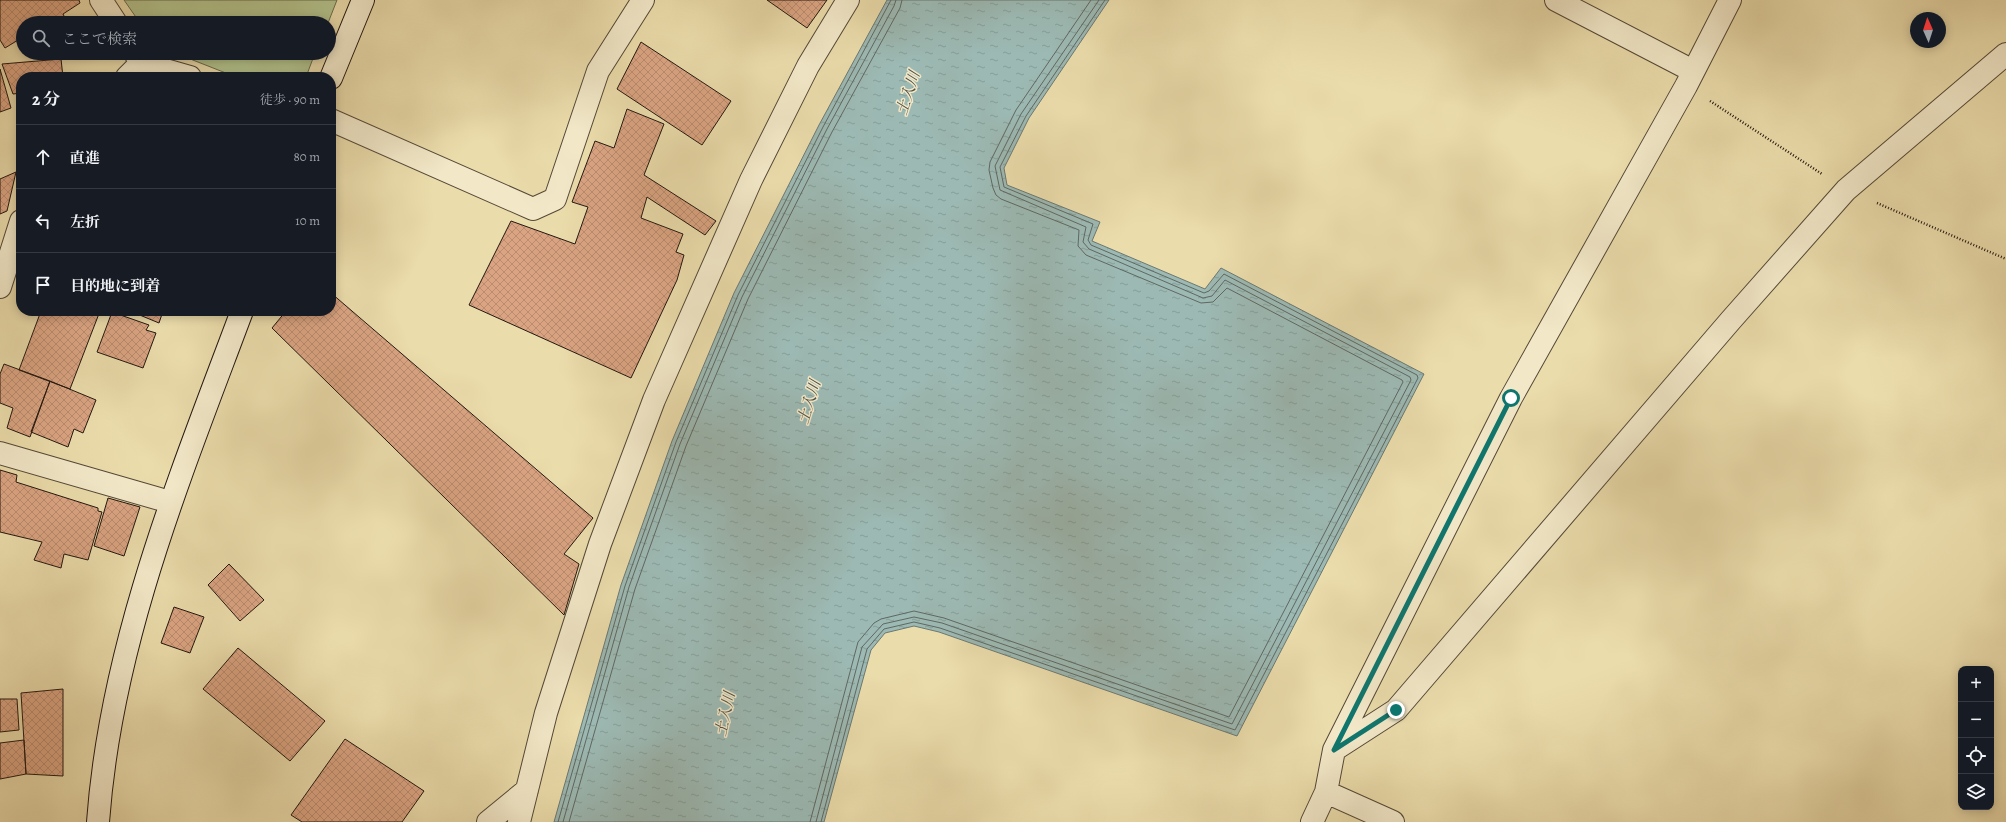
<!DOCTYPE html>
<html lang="ja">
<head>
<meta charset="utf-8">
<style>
  body { margin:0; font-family:Alegreya,"Noto Serif JP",serif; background:#242831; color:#f1f3f6 }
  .controls { position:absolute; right:12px; bottom:12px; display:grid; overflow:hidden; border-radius:8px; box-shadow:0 2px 10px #0003 }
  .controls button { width:36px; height:36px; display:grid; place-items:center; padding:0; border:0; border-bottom:1px solid #363941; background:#171b24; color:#f1f3f6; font:20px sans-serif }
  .compass { position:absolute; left:1910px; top:12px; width:36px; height:36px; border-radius:50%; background:#171b24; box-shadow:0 2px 10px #0003; rotate:357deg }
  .stop { position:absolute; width:12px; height:12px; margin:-9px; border:3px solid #0f766e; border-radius:50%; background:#fff }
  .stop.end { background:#0f766e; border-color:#fff; box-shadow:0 1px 4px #0008 }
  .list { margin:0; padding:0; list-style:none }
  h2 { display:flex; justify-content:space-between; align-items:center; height:52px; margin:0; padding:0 16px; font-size:17px }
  h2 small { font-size:13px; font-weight:400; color:#9ea1a6 }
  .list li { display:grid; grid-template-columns:26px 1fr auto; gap:12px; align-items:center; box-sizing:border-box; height:64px; padding:0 16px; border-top:1px solid #363941 }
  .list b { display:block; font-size:15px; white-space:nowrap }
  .list em { font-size:13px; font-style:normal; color:#9ea1a6 }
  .icon { flex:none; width:22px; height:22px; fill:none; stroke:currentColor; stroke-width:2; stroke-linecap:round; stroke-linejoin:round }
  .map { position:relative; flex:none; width:2006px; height:822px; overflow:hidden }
  .search { position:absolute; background:#171b24; box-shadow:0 2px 10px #0003; left:16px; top:16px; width:320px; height:44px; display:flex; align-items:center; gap:10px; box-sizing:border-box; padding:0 14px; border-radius:22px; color:#9ea1a6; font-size:15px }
  .panel { position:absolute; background:#171b24; box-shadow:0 2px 10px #0003; left:16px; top:72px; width:320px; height:244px; border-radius:16px }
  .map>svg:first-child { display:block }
  .park { fill:#b3c28c; stroke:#6a6c4e }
  .water { fill:url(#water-ripples); stroke:#6b7872 }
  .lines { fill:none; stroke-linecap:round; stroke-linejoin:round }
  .shore { stroke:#5f6862; stroke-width:1 }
  .building { fill:url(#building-cross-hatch); stroke:#221710 }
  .street-casing { stroke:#544837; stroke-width:24 }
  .secondary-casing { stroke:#221710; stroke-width:24 }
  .path { stroke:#221710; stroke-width:2.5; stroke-dasharray:1 2; stroke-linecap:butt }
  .street { stroke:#f2e8c8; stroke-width:22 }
  .secondary { stroke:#f2e8c8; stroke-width:22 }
  .route { stroke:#0f766e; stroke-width:5 }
  .labels { text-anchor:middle; stroke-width:3; stroke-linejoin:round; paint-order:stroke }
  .water-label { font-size:15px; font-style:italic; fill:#4d5049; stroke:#f2e8c8 }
</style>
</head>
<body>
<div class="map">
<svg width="2006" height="822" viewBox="0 0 2006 822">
  <defs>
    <pattern id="water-ripples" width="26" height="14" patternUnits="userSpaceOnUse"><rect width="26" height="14" fill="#9cb9b3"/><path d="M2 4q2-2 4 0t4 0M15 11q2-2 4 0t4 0" fill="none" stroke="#869e99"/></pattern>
    <pattern id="building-cross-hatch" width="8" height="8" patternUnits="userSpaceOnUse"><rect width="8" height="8" fill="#daa482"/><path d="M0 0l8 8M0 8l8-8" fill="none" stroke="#bb8c6f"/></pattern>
  </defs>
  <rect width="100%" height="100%" fill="#ebdcab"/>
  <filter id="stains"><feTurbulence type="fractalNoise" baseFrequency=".005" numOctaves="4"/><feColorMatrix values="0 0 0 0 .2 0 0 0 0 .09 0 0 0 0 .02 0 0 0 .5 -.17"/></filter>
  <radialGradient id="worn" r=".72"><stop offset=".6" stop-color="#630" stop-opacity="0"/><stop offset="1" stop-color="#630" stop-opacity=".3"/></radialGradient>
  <path class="park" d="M124,0H337L328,23H140Z
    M175,53H315L306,77H236Z"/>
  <path class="water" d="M887,0H1109L1029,118L1004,168L1007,185L1100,222L1092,241L1205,289L1221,268L1424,374L1237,736L939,632L914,626L885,633L871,650L824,822H554L621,585L672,441L734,293L819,125Z"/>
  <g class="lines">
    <path class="shore" d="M558,822L625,586L676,442L738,295L823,127L891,0
      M563,822L629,587L680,444L742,297L827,129L894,6L896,0
      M569,822L635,589L686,446L748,299L832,132L900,8L902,0
      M810,822L858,642L874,623L881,619L914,611L944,618L1229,717L1403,382L1402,380L1227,288L1213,302L1201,303L1086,255L1078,246L1079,230L1001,199L996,195L993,188L989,170L990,162L1016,110L1091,0
      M816,822L862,647L883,624L914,617L942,623L1232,724L1411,380L1410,377L1225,280L1212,296L1203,298L1089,249L1083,242L1086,227L1000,190L995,166L1021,114L1099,0
      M821,822L867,649L884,629L914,622L940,628L1235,730L1418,378L1417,375L1224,274L1209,291L1204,293L1091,245L1088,240L1093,224L1004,187L1000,167L1026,116L1105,0"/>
  </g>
  <path class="building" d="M0,0H79L80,3L63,14L65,18L59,23H23V37L5,48L0,40Z
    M767,0H827L807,28Z
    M641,42L731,101L702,145L617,89Z
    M61,59L63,77H21V93L13,94L2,64Z
    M0,69L11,108L0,112Z
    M627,109L664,124L644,175L716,221L705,235L647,197L641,218L683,234L676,252L684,255L677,280L631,378L469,305L511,221L575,244L588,207L572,202L595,141L614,148Z
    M16,172L7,211L0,214V179Z
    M331,293L593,518L564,554L579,564L564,615L272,328L286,311H331Z
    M41,311H100L70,389L19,370Z
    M130,311H163L159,323Z
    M112,312L149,325L146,330L156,333L143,368L97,352Z
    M4,364L50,381L30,437L7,428L13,408L0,403V374Z
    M50,381L96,400L83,433L74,429L68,447L31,432Z
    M0,470L17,475L16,482L98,508V511L102,512L88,560L64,554L61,568L34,560L42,542L0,532Z
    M108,498L140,507L124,556L94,546Z
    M229,564L264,600L240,621L208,585Z
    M174,607L204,617L190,653L161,643Z
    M238,648L325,721L290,761L203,689Z
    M63,689V776L26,774L21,693Z
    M0,699H17L19,730L0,732Z
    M345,739L424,791L402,822H302L291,815Z
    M24,740L26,774L0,779V743Z"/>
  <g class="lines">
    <defs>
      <path id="street" d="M101,0L116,23
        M1556,0L1693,71
        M135,53L141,63L190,77
        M127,77L141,63
        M331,120L533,209L555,199L598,71L643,0
        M0,287L21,221
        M0,453L170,502
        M1334,750L1396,710L1731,320L1846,190L2006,54
        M1326,792L1393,822
        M488,822L527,790
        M519,822L546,713L600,544L654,400L751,180L808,66L848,0
        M1312,822L1326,792L1334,750L1511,398L1686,86L1730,0"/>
      <path id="secondary" d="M331,78L363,0
        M98,822C111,643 180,477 242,311"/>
    </defs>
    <use href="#street" class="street-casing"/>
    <use href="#secondary" class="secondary-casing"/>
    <path class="path" d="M1710,101L1822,174
      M1877,203L2006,259"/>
    <use href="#street" class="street"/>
    <use href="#secondary" class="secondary"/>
  </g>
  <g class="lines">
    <path class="route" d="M1396,710L1334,750L1511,398"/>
  </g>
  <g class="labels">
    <g class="water-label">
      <text transform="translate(908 93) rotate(-72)" y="5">土入川</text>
      <text transform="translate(809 402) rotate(-73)" y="5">土入川</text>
      <text transform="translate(725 714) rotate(-78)" y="5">土入川</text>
    </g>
  </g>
  <rect width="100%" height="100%" filter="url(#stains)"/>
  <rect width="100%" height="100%" fill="url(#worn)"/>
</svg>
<div class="controls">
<button>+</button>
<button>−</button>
<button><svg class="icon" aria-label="locate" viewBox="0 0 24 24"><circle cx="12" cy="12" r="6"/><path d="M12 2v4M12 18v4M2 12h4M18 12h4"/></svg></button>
<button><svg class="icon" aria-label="layers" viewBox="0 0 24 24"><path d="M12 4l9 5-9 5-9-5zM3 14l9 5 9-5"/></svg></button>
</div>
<svg class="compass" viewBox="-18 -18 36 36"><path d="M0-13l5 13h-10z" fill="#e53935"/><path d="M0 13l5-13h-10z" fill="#9ea1a6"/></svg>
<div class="stop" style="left:1511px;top:398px"></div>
<div class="stop end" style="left:1396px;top:710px"></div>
<div class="search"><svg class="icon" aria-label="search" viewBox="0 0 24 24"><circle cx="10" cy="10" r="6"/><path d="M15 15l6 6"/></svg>ここで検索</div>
<section class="panel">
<h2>2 分<small>徒歩 · 90 m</small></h2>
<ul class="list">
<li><svg class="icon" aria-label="ahead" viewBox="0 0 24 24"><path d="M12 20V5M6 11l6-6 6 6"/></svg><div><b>直進</b></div><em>80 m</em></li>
<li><svg class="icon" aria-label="left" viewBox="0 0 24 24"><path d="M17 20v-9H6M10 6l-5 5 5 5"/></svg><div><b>左折</b></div><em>10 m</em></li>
<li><svg class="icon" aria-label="arrive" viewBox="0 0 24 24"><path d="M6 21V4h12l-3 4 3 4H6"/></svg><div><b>目的地に到着</b></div></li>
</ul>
</section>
</div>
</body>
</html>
